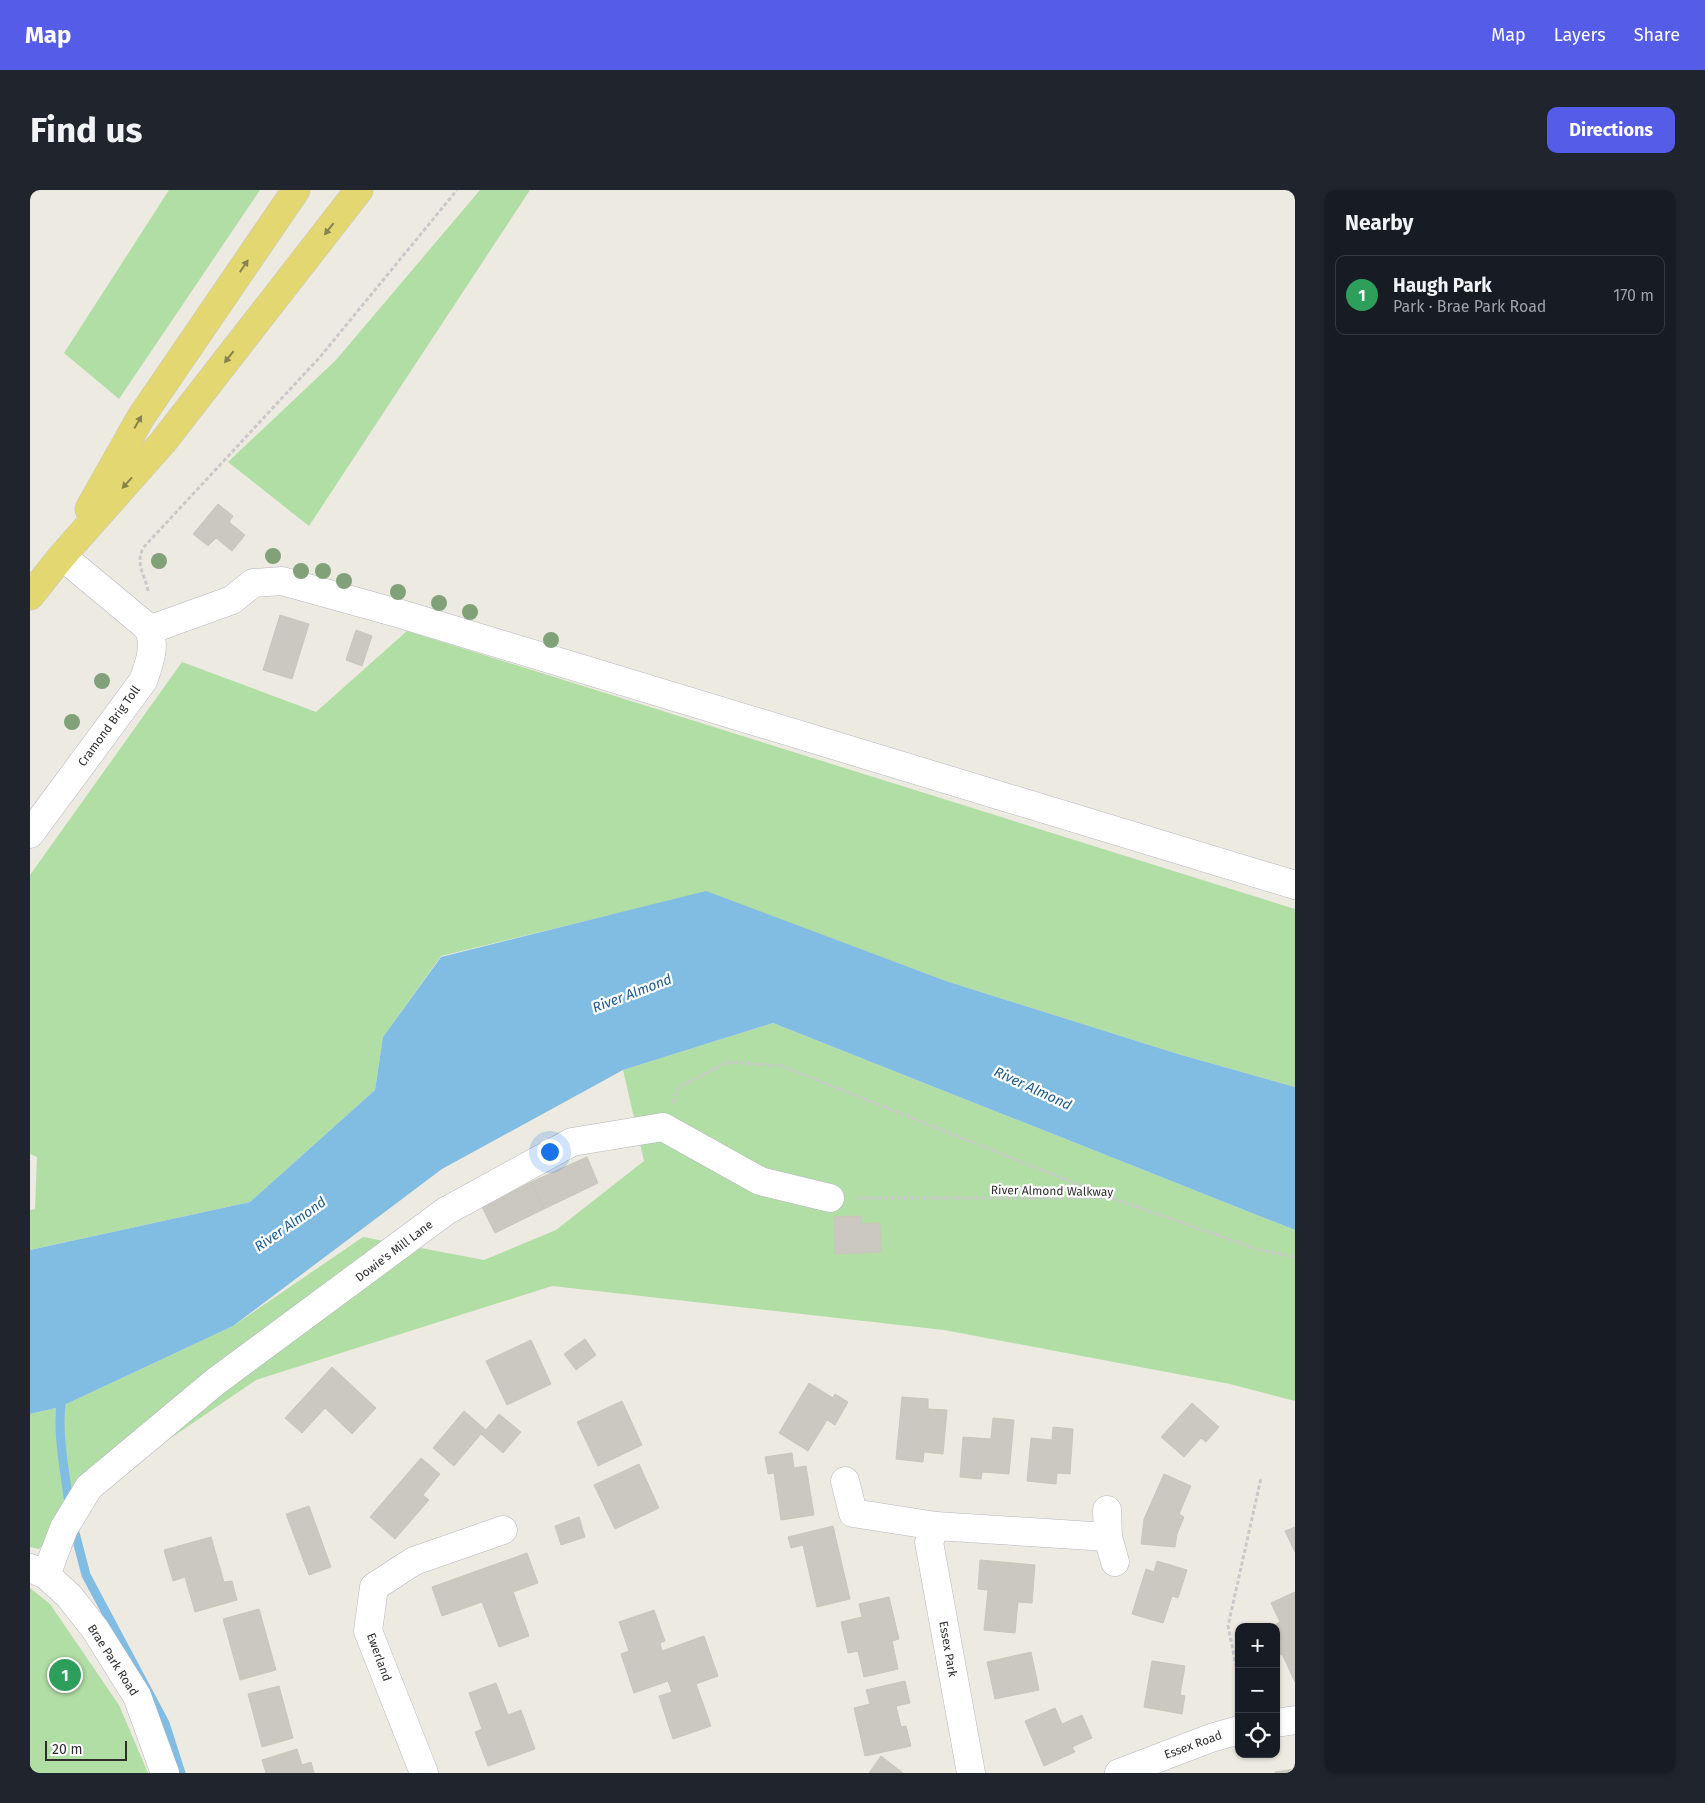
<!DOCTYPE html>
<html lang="en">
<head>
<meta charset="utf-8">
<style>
  body { margin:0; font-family:"Fira Sans",sans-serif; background:#20242c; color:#f1f3f6 }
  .controls { position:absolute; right:15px; bottom:15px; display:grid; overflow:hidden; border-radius:10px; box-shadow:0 1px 4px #0004 }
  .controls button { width:45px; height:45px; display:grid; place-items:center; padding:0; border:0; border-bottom:1px solid #363941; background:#171b24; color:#f1f3f6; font:25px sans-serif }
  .scale { position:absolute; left:15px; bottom:12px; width:82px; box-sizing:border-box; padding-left:5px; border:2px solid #2e2e2e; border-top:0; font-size:14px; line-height:18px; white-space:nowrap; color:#2e2e2e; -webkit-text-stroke:4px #fff; paint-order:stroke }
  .you { position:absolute; left:519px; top:961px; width:18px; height:18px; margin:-12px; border:4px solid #fff; border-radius:50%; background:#1a73e8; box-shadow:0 0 0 8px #1a73e833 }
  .badge { display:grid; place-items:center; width:32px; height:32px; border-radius:50%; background:#545ce8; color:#fff; font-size:16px; font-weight:700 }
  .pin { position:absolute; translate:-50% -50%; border:2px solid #fff; box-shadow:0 1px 5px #0006 }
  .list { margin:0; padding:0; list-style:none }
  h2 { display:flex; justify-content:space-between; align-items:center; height:65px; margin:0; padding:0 20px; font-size:21px }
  h2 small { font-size:16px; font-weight:400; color:#9ea1a6 }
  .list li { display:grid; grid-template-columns:32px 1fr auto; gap:15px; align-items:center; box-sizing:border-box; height:80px; margin:0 10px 10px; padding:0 10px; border:1px solid #363941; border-radius:10px }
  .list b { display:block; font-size:19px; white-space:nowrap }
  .list p { margin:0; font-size:16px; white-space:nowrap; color:#9ea1a6 }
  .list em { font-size:16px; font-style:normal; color:#9ea1a6 }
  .icon { flex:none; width:28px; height:28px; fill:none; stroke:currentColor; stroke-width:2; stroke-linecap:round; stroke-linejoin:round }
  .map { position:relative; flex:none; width:1265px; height:1583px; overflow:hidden; border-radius:10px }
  header { display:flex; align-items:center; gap:30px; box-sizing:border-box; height:70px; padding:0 25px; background:#545ce8; color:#fff }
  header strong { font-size:24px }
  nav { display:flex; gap:28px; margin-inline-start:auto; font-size:18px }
  .intro { display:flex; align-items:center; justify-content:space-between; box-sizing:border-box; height:120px; padding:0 30px }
  h1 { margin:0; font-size:35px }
  .button { padding:12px 22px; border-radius:10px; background:#545ce8; color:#fff; font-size:18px; font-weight:700 }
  main { display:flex; gap:30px; padding:0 30px }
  aside { flex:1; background:#171b24; border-radius:10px; box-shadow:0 1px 4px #0004 }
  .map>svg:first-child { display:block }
  .green { fill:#b1dea5 }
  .water { fill:#81bce3 }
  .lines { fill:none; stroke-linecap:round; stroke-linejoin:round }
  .stream { stroke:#81bce3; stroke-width:9 }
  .building { fill:#cac8c0; stroke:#c9c6bb }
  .minor-casing { stroke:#b5b6c0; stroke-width:29 }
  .major-casing { stroke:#c9c9c9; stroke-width:29 }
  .path { stroke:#c9c9c9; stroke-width:3; stroke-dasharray:4 2.5; stroke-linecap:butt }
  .minor { stroke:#fff; stroke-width:28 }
  .major { stroke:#e3d771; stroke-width:28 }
  .tree { fill:#81a179 }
  .oneway { fill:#888250 }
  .labels { text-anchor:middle; stroke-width:4.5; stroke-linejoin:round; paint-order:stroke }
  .street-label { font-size:12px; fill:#2e2e2e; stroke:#fff }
  .water-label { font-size:14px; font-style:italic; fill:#1c5b93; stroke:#fff }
</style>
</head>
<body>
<header>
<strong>Map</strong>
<nav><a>Map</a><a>Layers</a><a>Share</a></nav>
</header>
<div class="intro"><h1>Find us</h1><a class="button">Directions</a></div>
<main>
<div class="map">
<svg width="1265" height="1583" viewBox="0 0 1265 1583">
  <rect width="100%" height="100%" fill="#edeae2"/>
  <path class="green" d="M139,0H230L89,209L34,163Z
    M450,0H500L279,336L198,272L306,170Z
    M377,441L1265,719V897L1148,864L916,791L676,702L411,766L353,847L345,900L220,1012L0,1060V1020L5,1019L7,967L0,964V685L152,472L286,522Z
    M743,833L1265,1040V1211L1200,1194L914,1140L522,1096L226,1190L66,1299L9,1359L0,1357V1224L30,1217L203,1136L333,1047L454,1070L526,1040L614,971L593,880Z
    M0,1398L20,1414L89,1515L118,1583H0Z"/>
  <path class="water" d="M676,701L916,791L1148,864L1265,897V1040L743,833L593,880L412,979L203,1136L30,1217L0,1224V1060L220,1012L345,900L353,847L411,767Z"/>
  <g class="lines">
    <path class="stream" d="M32,1206C26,1241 35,1280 39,1315
      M43,1335L56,1385L135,1533L151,1583"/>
  </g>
  <path class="building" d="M188,314L203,326L199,332L215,345L202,361L186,348L178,356L163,344Z
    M250,425L279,434L262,489L233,480Z
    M326,440L342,446L332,476L316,470Z
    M557,967L568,993L514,1019L501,992Z
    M501,992L514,1019L465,1043L452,1017Z
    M831,1026V1034L850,1033L851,1062L805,1064L804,1027Z
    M555,1149L566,1165L546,1180L534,1164Z
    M501,1150L521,1194L477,1215L456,1171Z
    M302,1177L346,1218L322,1244L295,1218L272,1243L255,1228Z
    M779,1193L803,1208L805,1204L818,1212L805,1235L797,1230L778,1261L749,1243Z
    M872,1207L898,1209V1219L917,1220L913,1264L894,1262L893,1272L866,1269Z
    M592,1211L612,1255L568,1276L547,1232Z
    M1162,1213L1189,1237L1176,1252L1171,1248L1154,1267L1131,1247Z
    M434,1221L456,1240L469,1224L491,1242L473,1263L451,1244L424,1276L403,1258Z
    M963,1228L984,1230L979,1284L952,1282L951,1289L930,1287L933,1247L961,1249Z
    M1023,1237L1043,1239L1040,1284L1027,1283L1026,1294L997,1291L1001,1248L1022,1250Z
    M762,1263L764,1278L776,1276L784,1325L751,1330L744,1283L738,1284L735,1267Z
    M391,1268L410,1284L393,1305L399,1310L365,1349L340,1327Z
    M609,1274L629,1318L585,1339L564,1295Z
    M1134,1284L1161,1296L1149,1324L1154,1327L1147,1344L1145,1357L1111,1354L1114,1329Z
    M279,1316L301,1377L279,1385L256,1324Z
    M549,1327L555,1347L531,1355L525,1336Z
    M803,1336L820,1409L787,1417L773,1355L761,1358L758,1347Z
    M1265,1337V1362L1255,1341Z
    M181,1347L194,1392L202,1391L207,1410L165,1422L155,1387L143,1391L134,1360Z
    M497,1363L508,1393L483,1402L499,1446L469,1457L452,1412L412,1426L402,1397Z
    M950,1370L1005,1375L1002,1413L988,1412L985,1443L954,1440L958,1400L948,1399Z
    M1127,1371L1157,1380L1148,1408L1142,1406L1133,1433L1102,1424L1116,1379L1124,1382Z
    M1265,1402V1492L1252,1464L1246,1467V1437H1240L1250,1432L1241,1413Z
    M859,1407L869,1449L862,1451L868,1479L834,1487L828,1461L818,1463L811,1432L832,1427L829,1414Z
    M229,1419L246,1480L210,1490L193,1429Z
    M624,1420L635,1451L630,1453L632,1461L674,1446L688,1486L666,1494L681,1536L643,1549L629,1506L642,1502L638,1491L604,1503L591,1464L599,1461L589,1432Z
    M1001,1462L1009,1500L965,1509L957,1472Z
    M1122,1471L1155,1476L1150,1505L1155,1506L1152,1524L1114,1517Z
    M875,1491L880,1513L866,1516L871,1537L876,1536L881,1556L835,1566L824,1518L840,1514L836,1500Z
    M466,1493L478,1525L491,1520L505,1559L458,1576L445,1542L452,1539L439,1503Z
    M249,1496L263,1548L232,1557L218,1504Z
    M1025,1518L1032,1534L1052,1525L1062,1548L1042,1557L1045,1562L1014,1576L995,1531Z
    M267,1559L272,1575L281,1572L284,1583H236L232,1570Z
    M851,1566L873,1583H839Z
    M1265,1579V1583H1245V1582Z"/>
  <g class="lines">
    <defs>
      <path id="minor" d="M119,440L202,410L223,393L252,391L371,424L1265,695
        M0,644L113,491C119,475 128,451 116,436L32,366
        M815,1291L823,1323L906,1336L1078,1347L1077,1320
        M906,1336L899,1352L941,1583
        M1078,1347L1085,1372
        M0,1378L16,1385L39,1406L65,1439L107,1506L135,1583
        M16,1385L34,1338L59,1297L185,1192L416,1021L542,952L633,937L730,991L800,1008
        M1246,1533L1265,1530
        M394,1583L338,1441L344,1397L384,1371L473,1340
        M1089,1583L1181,1548L1209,1540"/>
      <path id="major" d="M59,319L111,227L266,0
        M0,406L32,366L133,252L329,0"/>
    </defs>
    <use href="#minor" class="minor-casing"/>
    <use href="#major" class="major-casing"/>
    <path class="path" d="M118,401C115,384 105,375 113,358L290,167L427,0
      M643,913L649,897L698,872L752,876L1082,1008
      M828,1008H1082L1230,1060L1265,1067
      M1209,1490L1198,1436L1231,1288"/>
    <use href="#minor" class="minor"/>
    <use href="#major" class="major"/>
  </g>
  <g class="tree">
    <circle cx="243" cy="366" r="8"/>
    <circle cx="129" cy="371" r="8"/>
    <circle cx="271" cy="381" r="8"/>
    <circle cx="293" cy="381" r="8"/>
    <circle cx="314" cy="391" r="8"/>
    <circle cx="368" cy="402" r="8"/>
    <circle cx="409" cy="413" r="8"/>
    <circle cx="440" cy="422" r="8"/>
    <circle cx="521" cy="450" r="8"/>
    <circle cx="72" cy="491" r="8"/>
    <circle cx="42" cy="532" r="8"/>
  </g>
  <defs><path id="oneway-solid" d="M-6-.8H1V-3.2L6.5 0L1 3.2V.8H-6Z" transform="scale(1.25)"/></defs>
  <g class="oneway">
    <use href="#oneway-solid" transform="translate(299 39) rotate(128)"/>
    <use href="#oneway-solid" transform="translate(214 76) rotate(-56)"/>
    <use href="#oneway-solid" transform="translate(199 167) rotate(128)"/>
    <use href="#oneway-solid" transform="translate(108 232) rotate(-60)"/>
    <use href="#oneway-solid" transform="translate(97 293) rotate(132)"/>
  </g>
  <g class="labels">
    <g class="street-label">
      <text transform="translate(79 536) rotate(-54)" y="4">Cramond Brig Toll</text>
      <text transform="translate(1022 1001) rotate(1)" y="4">River Almond Walkway</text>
      <text transform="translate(364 1061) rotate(-37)" y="4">Dowie's Mill Lane</text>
      <text transform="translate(918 1459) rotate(80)" y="4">Essex Park</text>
      <text transform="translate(349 1467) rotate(70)" y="4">Ewerland</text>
      <text transform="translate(83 1470) rotate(57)" y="4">Brae Park Road</text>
      <text transform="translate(1163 1555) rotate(-20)" y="4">Essex Road</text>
    </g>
    <g class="water-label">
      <text transform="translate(602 803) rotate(-21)" y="5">River Almond</text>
      <text transform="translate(1003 898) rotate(25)" y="5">River Almond</text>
      <text transform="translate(260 1034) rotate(-35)" y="5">River Almond</text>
    </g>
  </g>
</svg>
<div class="controls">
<button>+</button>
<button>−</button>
<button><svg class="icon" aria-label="locate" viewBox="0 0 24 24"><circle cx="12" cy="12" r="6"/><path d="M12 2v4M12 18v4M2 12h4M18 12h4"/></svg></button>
</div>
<div class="scale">20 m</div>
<div class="you"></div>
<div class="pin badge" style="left:35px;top:1485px;background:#2e9e5b">1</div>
</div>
<aside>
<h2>Nearby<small></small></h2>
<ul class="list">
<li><span class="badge" style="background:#2e9e5b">1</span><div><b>Haugh Park</b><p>Park · Brae Park Road</p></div><em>170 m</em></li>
</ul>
</aside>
</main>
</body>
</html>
